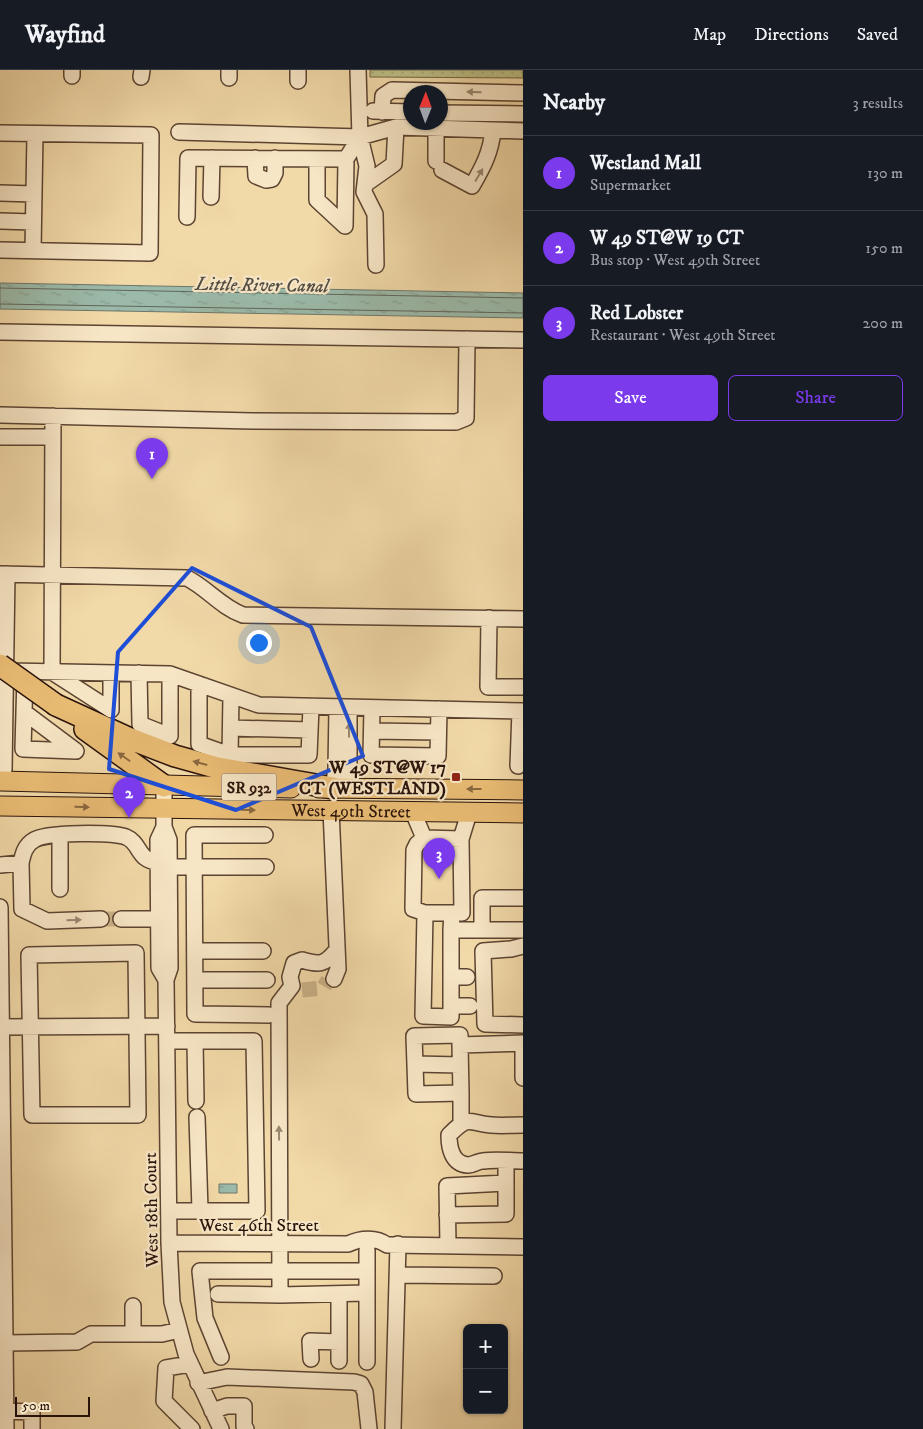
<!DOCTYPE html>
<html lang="en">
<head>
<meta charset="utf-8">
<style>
  body { margin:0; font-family:"IM FELL DW Pica",serif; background:#242831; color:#f1f3f6 }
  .controls { position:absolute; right:15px; bottom:15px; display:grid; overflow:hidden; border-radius:8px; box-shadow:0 1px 4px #0004 }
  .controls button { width:45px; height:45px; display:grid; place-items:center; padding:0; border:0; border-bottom:1px solid #363941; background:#171b24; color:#f1f3f6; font:25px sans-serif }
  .compass { position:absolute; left:403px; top:15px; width:45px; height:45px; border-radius:50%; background:#171b24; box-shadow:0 1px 4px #0004; rotate:1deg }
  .scale { position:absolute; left:15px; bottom:12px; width:75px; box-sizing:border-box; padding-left:5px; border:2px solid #2a130a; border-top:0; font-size:14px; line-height:18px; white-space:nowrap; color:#2a130a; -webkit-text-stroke:4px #f7e6c6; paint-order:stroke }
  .you { position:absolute; left:258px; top:572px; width:18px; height:18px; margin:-12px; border:4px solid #fff; border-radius:50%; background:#1a73e8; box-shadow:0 0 0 8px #1a73e833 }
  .badge { display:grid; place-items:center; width:32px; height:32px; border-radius:50%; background:#7c3aed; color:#fff; font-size:16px; font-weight:700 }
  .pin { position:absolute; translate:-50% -41px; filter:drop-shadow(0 1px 2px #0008) }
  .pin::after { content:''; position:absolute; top:26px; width:18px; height:15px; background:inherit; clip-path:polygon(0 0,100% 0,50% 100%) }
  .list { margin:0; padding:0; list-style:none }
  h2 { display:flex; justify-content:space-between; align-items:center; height:65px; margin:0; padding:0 20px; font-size:21px }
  h2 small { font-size:16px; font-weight:400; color:#9ea1a6 }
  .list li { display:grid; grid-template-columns:32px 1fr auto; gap:15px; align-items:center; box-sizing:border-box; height:75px; padding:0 20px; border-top:1px solid #363941 }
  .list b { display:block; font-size:19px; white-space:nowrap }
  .list p { margin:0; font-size:16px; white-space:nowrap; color:#9ea1a6 }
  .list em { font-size:16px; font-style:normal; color:#9ea1a6 }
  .actions { display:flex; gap:10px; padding:15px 20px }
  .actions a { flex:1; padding:11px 0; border:1px solid #7c3aed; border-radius:8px; text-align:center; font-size:18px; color:#7c3aed }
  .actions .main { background:#7c3aed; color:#fff }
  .map { position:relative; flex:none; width:523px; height:1359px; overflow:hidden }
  header { display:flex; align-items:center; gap:30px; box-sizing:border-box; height:70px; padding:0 25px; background:#171b24; border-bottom:1px solid #363941 }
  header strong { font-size:24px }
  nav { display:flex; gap:28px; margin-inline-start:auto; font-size:18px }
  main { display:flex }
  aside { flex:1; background:#171b24 }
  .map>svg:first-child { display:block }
  .park { fill:url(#park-dots); stroke:#746948 }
  .water { fill:url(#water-ripples); stroke:#6e776a }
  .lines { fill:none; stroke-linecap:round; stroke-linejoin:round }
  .shore { stroke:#62665a; stroke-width:1 }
  .minor-tunnel { stroke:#cab188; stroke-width:15; stroke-dasharray:15 8; stroke-linecap:butt }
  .minor-casing { stroke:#5c4432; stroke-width:18 }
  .major-casing { stroke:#2a130a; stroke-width:21 }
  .highway-casing { stroke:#2a130a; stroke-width:24 }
  .minor { stroke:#f7e6c6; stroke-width:15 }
  .major { stroke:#e9bc74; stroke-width:19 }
  .highway { stroke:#e9bc74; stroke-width:21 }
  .highway-bridge-casing { stroke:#2a130a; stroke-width:24; stroke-linecap:butt }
  .highway-bridge { stroke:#e9bc74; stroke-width:21 }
  .oneway { fill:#9b8771 }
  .oneway2 { fill:#8a683f }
  .marked { fill:none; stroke:#1d4ed8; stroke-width:4; stroke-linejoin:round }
  .poi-dot { fill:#8f2418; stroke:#f7e6c6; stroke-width:2 }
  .labels { text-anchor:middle; stroke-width:4.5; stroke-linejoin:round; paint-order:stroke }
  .shield { fill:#f7e6c6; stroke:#685242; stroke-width:1 }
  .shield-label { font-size:16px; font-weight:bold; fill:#2a130a }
  .poi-label { font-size:18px; font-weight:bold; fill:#2a130a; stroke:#f7e6c6; text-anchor:end }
  .street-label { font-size:18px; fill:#2a130a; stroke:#f7e6c6 }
  .water-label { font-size:19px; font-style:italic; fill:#524d42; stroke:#f7e6c6 }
</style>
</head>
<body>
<header>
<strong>Wayfind</strong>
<nav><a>Map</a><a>Directions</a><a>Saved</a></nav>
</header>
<main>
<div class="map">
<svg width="523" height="1359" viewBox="0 0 523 1359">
  <defs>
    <pattern id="park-dots" width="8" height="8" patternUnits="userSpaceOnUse" patternTransform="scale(1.25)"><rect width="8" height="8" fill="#bdbf86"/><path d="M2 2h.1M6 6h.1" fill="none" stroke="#a3a372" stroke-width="1.8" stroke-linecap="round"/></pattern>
    <pattern id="water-ripples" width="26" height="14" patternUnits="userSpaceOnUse" patternTransform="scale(1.25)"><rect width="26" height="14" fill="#9bbaaa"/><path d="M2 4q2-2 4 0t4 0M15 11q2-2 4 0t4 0" fill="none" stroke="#869f91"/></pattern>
  </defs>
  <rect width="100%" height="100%" fill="#f2d9a8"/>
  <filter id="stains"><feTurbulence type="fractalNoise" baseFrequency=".004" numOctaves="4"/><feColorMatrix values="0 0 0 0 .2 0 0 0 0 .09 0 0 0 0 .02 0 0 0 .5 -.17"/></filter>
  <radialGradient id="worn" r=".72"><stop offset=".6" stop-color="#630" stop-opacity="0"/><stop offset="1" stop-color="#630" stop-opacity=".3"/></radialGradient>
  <path class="park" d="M370,0H523V8L370,7Z"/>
  <path class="water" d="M0,213L523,223V248L0,239Z
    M219,1114H237V1123H219Z"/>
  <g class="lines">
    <path class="shore" d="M0,218L523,228
      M0,234L523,243"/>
    <path class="minor-tunnel" d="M101,849H121
      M302,920L323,918L328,910"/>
    <defs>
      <path id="minor" d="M72,0V6
        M358,0L360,67L367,96L364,122L375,144L376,195
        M141,7L142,0
        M229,8V0
        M298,11V0
        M373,41L410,42
        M382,42L383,26L392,20L523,23
        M440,43L523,44
        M436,58V91
        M179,62L360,67L396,57
        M0,63L151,65L150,183L0,180
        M255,88L256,106L266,110L272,109L275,103V88
        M317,89V130L345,156
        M442,100L472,116C483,97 491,82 493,60
        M367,113L394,94L396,57L523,61
        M0,123L34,124
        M211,127L212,88
        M187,147L188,88L346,89L360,67
        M0,151L33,152
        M345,156L346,89
        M33,180L35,64
        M0,262L523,270
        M0,345L252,351L456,352L466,348L467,269
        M53,346L52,602L111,640V603
        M0,367H53
        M0,504L187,508C207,518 221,537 243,545L523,549
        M489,548L488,617H523
        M9,601L170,604L259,635L523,641
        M139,603L140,654L170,666V604
        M199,614V674L230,685H309L311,637
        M372,638L371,685L438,686L439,639
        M24,642L76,681L23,679L25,606
        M231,658L310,660
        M372,661L438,662
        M230,685L231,626
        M518,696L520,641
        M4,700L7,504
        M164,716V757L169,770L170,898L166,910L169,1173L172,1232L186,1284L221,1359
        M333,718L336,699L337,637
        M349,718V638
        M331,740L338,899L334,909
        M413,742L424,768
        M164,757L158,770L159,898L166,910
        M265,765H194L195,944L269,945
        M60,766V819
        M21,793L22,839L47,851L101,849
        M0,795L21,793C23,784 25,775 34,770C46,762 112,762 126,767C141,773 137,791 158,792
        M169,797H266
        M523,828H482V860H523
        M0,837L6,1359
        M425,843L413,839L414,780L417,774L424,768L461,769
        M452,843H462L461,769L469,743
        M121,849H168
        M451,860L452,843H425L423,946L451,947V860H482
        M523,876L511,879L483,881L485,954L523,955
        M195,881H263
        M136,883L138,1045H32L29,885Z
        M451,907H467
        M195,910H267
        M451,936H470
        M2,957L167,956
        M167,971H195
        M523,973V1008
        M460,975L461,1023
        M415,994L460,995
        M197,1047L200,1140
        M461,1054V1023L416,1024L414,966L460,965V975L523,973
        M523,1055C513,1055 501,1056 491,1055C467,1053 470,1044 449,1065C449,1078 452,1094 468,1095C473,1095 478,1091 483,1091C496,1089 510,1091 523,1091
        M169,1141H257L254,971H195L196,1031
        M447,1145L506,1144V1113
        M169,1173L348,1174C361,1168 376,1167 387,1175
        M390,1175L523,1177
        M448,1175L447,1116L506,1113V1091
        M367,1180V1292
        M397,1205L494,1206
        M218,1224L280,1225L279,933L292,916L290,907L294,893L302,890C319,895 324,895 335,882
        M339,1224V1291
        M280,1225L366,1223
        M133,1264V1236
        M5,1273L77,1272L91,1264H162L179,1260
        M221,1287L205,1248L200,1201H366
        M311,1289L310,1271L339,1272
        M190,1294L166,1298L164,1331L192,1359
        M198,1313L227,1307L354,1312L361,1314L365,1322L369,1359
        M6,1341L32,1342V1359
        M212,1341L227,1336H244V1356L246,1359
        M393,1359L398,1174"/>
      <g id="major">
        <path d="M0,711L291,718"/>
        <path d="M319,718L523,720"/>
        <path id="s1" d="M0,736L523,743"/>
      </g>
      <path id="highway" d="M56,635L128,668L175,686L218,698L333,718
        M85,659L164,716"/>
    </defs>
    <use href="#minor" class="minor-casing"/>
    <use href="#major" class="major-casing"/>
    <use href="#highway" class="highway-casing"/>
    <use href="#minor" class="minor"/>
    <use href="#major" class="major"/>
    <use href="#highway" class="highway"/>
    <defs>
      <path id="highway-bridge" d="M0,595L56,635"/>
    </defs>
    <use href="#highway-bridge" class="highway-bridge-casing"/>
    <use href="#highway-bridge" class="highway-bridge"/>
  </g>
  <defs><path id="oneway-solid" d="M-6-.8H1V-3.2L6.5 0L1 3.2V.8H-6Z" transform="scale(1.25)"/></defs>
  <g class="oneway">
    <use href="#oneway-solid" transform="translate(474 22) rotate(-179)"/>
    <use href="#oneway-solid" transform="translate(479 105) rotate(-59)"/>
    <use href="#oneway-solid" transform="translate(349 660) rotate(-90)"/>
    <use href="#oneway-solid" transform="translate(74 850) rotate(-1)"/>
    <use href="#oneway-solid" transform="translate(279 1063) rotate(-91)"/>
  </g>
  <g class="oneway2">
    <use href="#oneway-solid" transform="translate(124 687) rotate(-145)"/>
    <use href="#oneway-solid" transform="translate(200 693) rotate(-165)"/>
    <use href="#oneway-solid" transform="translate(474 719) rotate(-180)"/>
    <use href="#oneway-solid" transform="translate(82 737) rotate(1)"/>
    <use href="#oneway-solid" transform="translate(248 740) rotate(1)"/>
  </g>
  <path class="marked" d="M192,498L311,557L363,686L236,740L109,699L118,582Z"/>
  <rect class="poi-dot" x="451" y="702" width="10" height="10" rx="2.5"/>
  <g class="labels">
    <rect class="shield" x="221.5" y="703.5" width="55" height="27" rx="4"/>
    <g class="shield-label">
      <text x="249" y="723">SR 932</text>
    </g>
    <g class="poi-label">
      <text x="446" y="703">W 49 ST@W 17<tspan x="446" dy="21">CT (WESTLAND)</tspan></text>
    </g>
    <g class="street-label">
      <text dy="6" stroke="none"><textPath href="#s1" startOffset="351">West 49th Street</textPath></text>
      <text transform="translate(151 1140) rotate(-91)" y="6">West 18th Court</text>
      <text x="259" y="1161">West 46th Street</text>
    </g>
    <g class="water-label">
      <text transform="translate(262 214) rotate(1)" y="7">Little River Canal</text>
    </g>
  </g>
  <rect width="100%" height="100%" filter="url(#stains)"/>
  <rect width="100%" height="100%" fill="url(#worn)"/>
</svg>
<div class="controls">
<button>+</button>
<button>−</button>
</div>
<svg class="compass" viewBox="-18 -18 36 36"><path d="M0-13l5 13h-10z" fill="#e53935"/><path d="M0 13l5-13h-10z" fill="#9ea1a6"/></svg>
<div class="scale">50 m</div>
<div class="you"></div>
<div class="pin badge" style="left:152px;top:409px">1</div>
<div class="pin badge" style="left:129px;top:748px">2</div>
<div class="pin badge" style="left:439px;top:809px">3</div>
</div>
<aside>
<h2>Nearby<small>3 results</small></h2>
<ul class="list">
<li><span class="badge">1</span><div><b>Westland Mall</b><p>Supermarket</p></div><em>130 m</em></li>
<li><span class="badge">2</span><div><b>W 49 ST@W 19 CT</b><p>Bus stop · West 49th Street</p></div><em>150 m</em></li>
<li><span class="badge">3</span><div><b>Red Lobster</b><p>Restaurant · West 49th Street</p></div><em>200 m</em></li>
</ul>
<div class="actions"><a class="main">Save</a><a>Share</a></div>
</aside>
</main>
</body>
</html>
